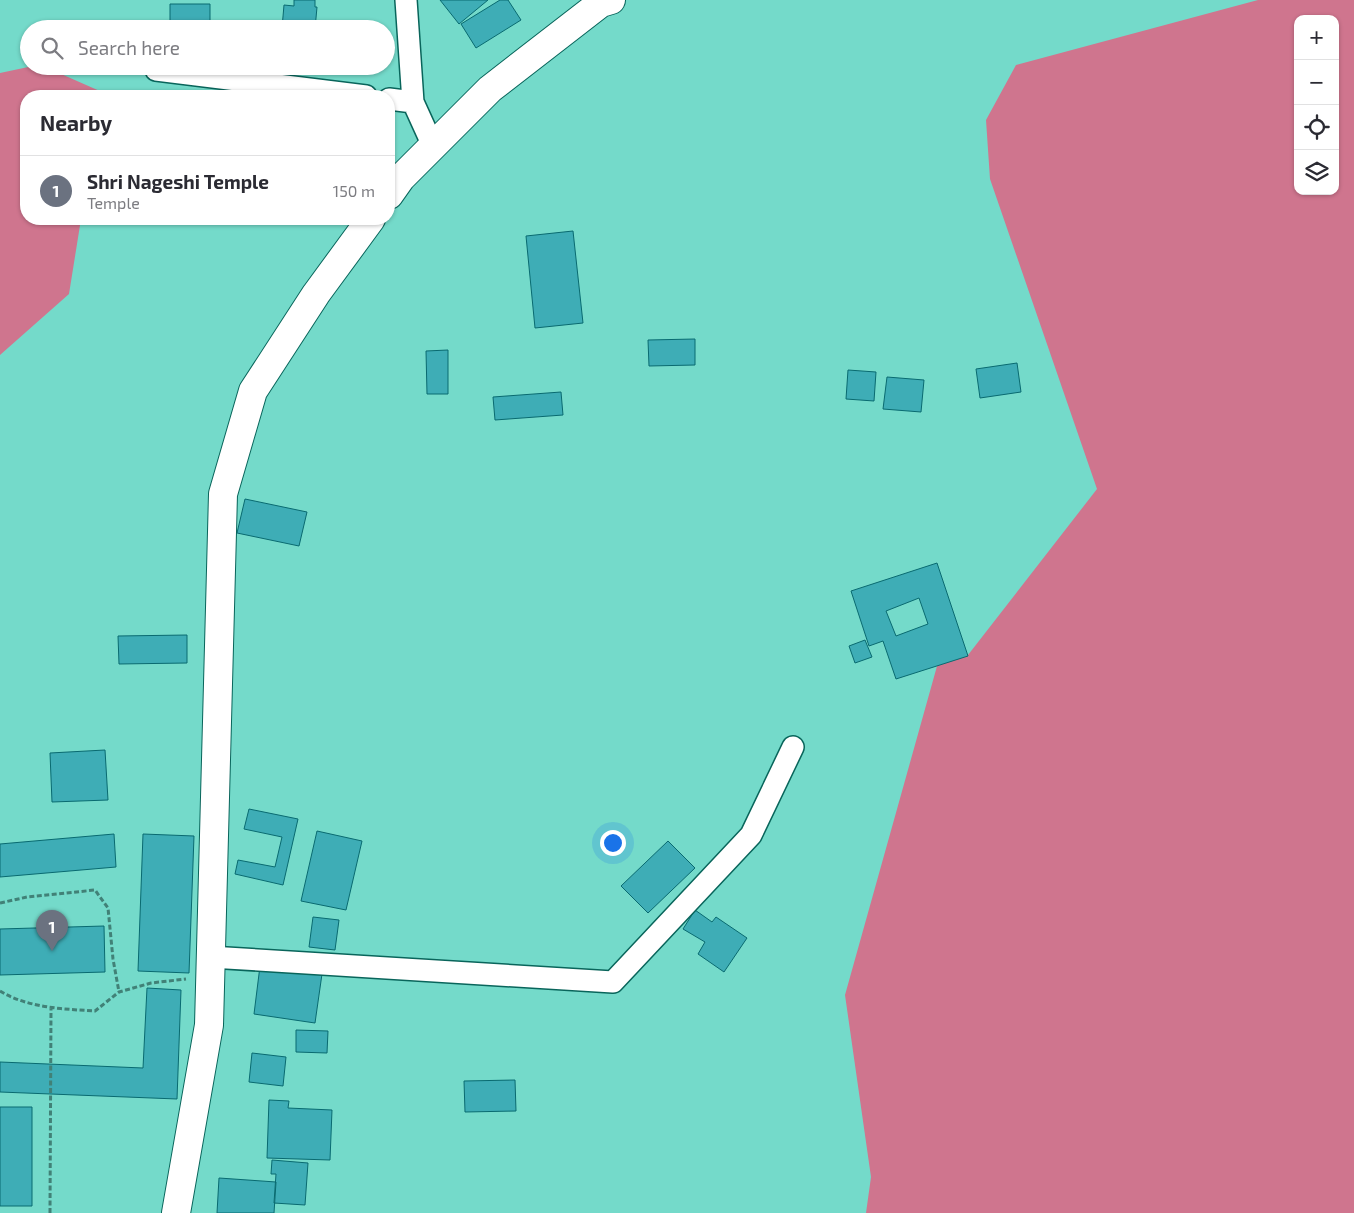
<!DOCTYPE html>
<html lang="en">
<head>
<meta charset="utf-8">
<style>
  body { margin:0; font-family:"Exo 2",sans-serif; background:#f7f7f7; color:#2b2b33 }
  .controls { position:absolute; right:15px; top:15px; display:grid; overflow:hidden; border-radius:10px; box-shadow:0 1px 4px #0004 }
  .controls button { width:45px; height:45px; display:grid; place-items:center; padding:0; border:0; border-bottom:1px solid #e1e1e2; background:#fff; color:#2b2b33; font:25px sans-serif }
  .you { position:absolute; left:612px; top:842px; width:18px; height:18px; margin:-12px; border:4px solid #fff; border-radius:50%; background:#1a73e8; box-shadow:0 0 0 8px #1a73e833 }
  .badge { display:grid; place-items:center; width:32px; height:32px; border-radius:50%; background:#a71654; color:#fff; font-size:16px; font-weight:700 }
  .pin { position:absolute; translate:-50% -41px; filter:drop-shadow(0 1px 2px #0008) }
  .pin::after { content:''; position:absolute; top:26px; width:18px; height:15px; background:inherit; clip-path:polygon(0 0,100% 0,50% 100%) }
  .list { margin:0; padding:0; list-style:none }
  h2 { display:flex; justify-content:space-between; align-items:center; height:65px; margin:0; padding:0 20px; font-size:21px }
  h2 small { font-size:16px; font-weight:400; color:#7c7c81 }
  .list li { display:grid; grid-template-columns:32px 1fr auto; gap:15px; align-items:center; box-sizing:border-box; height:70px; padding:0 20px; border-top:1px solid #e1e1e2 }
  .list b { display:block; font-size:19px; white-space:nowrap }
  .list p { margin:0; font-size:16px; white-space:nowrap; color:#7c7c81 }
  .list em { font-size:16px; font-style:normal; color:#7c7c81 }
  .icon { flex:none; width:28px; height:28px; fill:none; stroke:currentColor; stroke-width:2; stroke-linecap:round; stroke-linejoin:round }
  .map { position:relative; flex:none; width:1354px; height:1213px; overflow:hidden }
  .search { position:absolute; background:#fff; box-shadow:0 1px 4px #0004; left:20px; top:20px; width:375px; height:55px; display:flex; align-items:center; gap:12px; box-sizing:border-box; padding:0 18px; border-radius:28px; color:#7c7c81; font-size:19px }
  .panel { position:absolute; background:#fff; box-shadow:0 1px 4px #0004; left:20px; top:90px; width:375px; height:135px; border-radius:20px }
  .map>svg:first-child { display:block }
  .green { fill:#cf758e; fill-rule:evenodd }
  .building { fill:#3eadb6; stroke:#096a70; fill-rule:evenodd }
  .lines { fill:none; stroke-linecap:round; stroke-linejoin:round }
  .street-casing { stroke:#09655b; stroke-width:24 }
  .secondary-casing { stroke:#09655b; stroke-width:30 }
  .path { stroke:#418177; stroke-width:3; stroke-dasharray:5 2.5; stroke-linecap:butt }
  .street { stroke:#fff; stroke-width:21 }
  .secondary { stroke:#fff; stroke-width:28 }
</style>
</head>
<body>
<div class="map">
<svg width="1354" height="1213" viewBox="0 0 1354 1213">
  <rect width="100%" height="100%" fill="#74daca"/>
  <path class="green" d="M1258,0H1354V1213H866L871,1177L845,995L939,659L968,655L1097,489L990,179L986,120L1016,65ZM1298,19H1335V191H1298Z
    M33,66H43L102,92L101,96H26V219H81L69,294L0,355V73Z"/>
  <path class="building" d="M294,0H315V7H317L315,29L282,28L284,5L294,6Z
    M440,0H488L459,24Z
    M500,0H508L521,20L476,48L461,24Z
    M170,4H210V29H170Z
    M573,231L583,323L535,328L526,236Z
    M695,339V365L649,366L648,340Z
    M448,350V394H427L426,351Z
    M1017,363L1021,392L980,398L976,369Z
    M848,370L876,372L874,401L846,399Z
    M887,377L924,380L921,412L883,409Z
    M561,392L563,415L495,420L493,397Z
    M245,499L307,512L299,546L237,533Z
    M937,563L968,656L896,679L883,641L869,646L851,591ZM919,598L928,624L896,636L886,611Z
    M187,635V663L119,664L118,636Z
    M865,640L872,657L855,663L849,646Z
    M105,750L108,800L52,802L50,753Z
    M249,809L298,819L283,885L235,874L238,860L275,867L282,837L244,829Z
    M317,831L362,841L346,910L301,901Z
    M114,834L116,867L0,877V844Z
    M143,834L194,836L189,973L138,971Z
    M668,841L695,868L648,913L621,886Z
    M695,910L712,922L716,917L747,938L724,972L698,954L705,942L683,929Z
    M313,917L339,920L335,950L309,947Z
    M104,926L105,972L0,975V929Z
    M260,966L322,974L315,1023L254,1014Z
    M147,988L181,990L177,1099L0,1092V1062L143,1068Z
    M296,1030L328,1031L327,1053L296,1052Z
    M252,1053L286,1057L283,1086L249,1082Z
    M515,1080L516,1111L465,1112L464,1081Z
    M269,1100L289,1101L288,1108L332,1110L330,1160L267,1158Z
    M0,1107H32V1206H0Z
    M272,1160L308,1163L305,1205L274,1203L276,1174H271Z
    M219,1178L276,1182L274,1213H217Z"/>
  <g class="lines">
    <defs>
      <path id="street" d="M406,0L413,102
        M156,70L366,96
        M389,99L413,102L433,146
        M210,957L613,982L751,835L793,747"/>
      <path id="secondary" d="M389,195L401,178L490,89L601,3L611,0
        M176,1213L209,1025L223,494L253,391L316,294L371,219"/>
    </defs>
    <use href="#street" class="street-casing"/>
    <use href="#secondary" class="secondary-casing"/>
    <path class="path" d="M0,903L27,897L95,890L108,908L113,959L119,992
      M0,991C28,1008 63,1009 95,1011L119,992L151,983L186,979
      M50,1213L51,1008"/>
    <use href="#street" class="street"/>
    <use href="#secondary" class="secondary"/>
  </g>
</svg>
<div class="controls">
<button>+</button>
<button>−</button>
<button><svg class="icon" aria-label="locate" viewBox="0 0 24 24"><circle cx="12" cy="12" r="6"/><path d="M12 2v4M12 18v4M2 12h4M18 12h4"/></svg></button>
<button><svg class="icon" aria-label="layers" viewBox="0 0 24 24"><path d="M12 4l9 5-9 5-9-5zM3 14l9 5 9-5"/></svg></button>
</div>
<div class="you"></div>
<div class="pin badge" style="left:52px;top:951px;background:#6b7280">1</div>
<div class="search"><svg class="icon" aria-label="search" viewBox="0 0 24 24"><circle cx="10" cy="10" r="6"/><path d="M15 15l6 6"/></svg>Search here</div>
<section class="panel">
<h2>Nearby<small></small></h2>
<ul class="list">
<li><span class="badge" style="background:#6b7280">1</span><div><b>Shri Nageshi Temple</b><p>Temple</p></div><em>150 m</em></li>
</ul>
</section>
</div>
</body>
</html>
